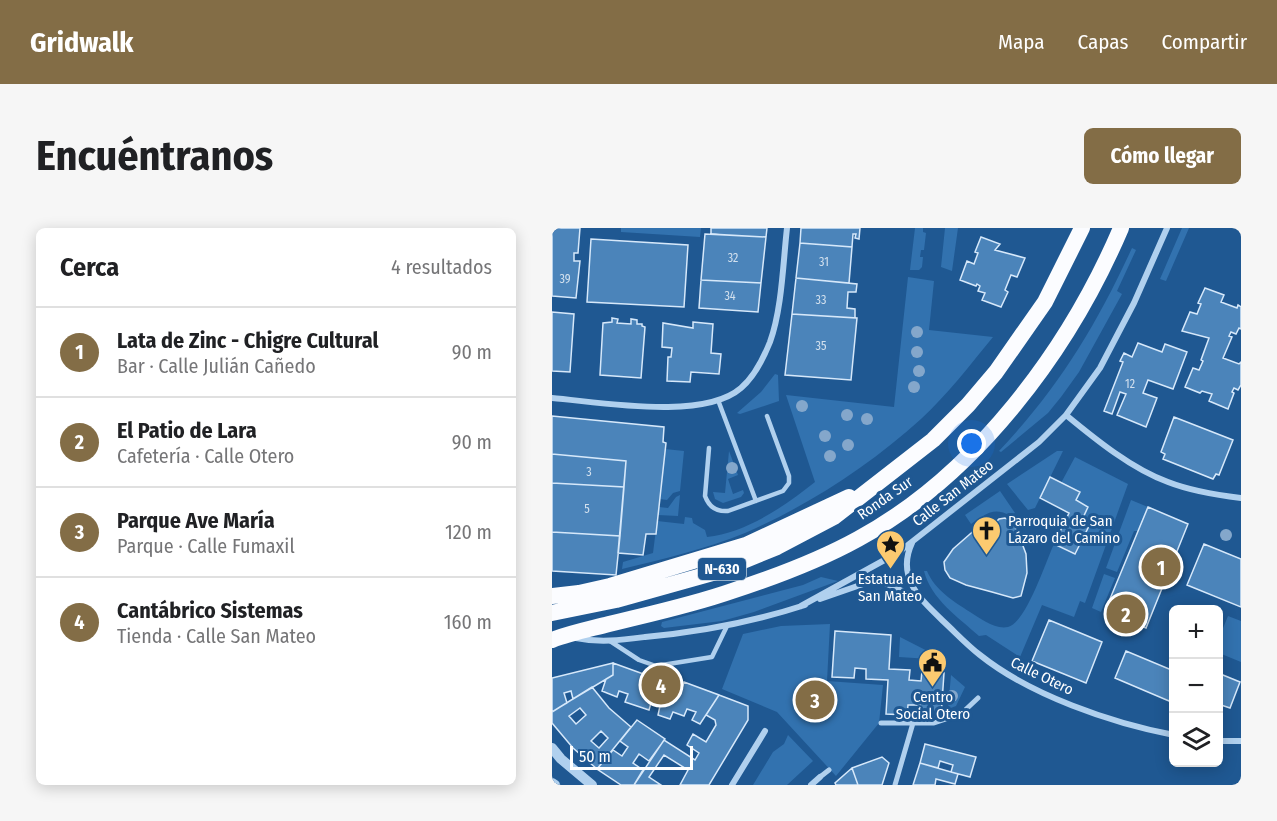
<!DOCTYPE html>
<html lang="es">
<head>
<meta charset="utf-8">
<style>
  body { margin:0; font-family:"Fira Sans Condensed",sans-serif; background:#f6f6f6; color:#202124 }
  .controls { position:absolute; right:18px; bottom:18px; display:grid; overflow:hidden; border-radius:9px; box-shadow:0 3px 15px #0003 }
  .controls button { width:54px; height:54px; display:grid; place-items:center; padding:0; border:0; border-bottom:2px solid #e0e0e0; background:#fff; color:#202124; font:30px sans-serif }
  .scale { position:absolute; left:18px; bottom:15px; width:123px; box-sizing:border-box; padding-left:6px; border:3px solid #fff; border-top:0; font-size:16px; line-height:21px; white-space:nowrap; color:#fff; -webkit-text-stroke:4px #1f5892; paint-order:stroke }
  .you { position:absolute; left:420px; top:216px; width:21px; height:21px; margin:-15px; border:4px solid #fff; border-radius:50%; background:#1a73e8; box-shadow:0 0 0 9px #1a73e833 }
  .badge { display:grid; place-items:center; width:39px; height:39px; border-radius:50%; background:#836d46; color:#fff; font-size:20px; font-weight:700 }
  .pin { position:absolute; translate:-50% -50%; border:3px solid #fff; box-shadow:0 2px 6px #0006 }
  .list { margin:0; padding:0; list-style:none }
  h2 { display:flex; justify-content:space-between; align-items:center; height:78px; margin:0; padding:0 24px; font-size:26px }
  h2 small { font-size:20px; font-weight:400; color:#757577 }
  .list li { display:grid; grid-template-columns:39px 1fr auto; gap:18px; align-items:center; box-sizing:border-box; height:90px; padding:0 24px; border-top:2px solid #e0e0e0 }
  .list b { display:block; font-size:22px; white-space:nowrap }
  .list p { margin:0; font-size:20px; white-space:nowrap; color:#757577 }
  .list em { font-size:20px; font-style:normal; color:#757577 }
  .icon { flex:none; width:33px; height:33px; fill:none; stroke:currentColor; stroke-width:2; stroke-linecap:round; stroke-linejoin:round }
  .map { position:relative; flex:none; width:689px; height:557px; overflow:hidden; border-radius:9px }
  header { display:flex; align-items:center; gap:36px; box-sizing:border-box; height:84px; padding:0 30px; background:#836d46; color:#fff }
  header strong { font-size:28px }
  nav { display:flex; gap:33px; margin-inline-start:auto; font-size:21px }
  .intro { display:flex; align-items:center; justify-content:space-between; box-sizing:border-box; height:144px; padding:0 36px }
  h1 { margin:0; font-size:42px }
  .button { padding:15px 27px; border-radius:9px; background:#836d46; color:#fff; font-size:21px; font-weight:700 }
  main { display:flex; gap:36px; padding:0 36px }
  aside { flex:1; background:#fff; border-radius:9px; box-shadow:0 3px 15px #0003 }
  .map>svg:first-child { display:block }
  .green { fill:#3272af }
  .building { fill:#4b84ba; stroke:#d6e8fa; stroke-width:1.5; fill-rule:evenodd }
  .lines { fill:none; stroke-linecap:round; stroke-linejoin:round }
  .service { stroke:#b0d0ee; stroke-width:4.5 }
  .pedestrian { stroke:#b0d0ee; stroke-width:5 }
  .minor { stroke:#b0d0ee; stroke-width:6 }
  .tertiary { stroke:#b0d0ee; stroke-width:10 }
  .trunk { stroke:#fbfcff; stroke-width:16 }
  .tree { fill:#84a7cb }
  .labels { text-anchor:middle; stroke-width:6; stroke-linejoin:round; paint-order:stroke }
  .number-label { font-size:12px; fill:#d2e0ee }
  .shield { fill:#1f5892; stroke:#bccdde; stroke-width:1.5 }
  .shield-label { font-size:14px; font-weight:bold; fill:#fff }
  .street-label { font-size:15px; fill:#fff; stroke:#1f5892 }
  .poi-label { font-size:15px; fill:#fff; stroke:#1f5892 }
</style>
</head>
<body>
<header>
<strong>Gridwalk</strong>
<nav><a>Mapa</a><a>Capas</a><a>Compartir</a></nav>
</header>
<div class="intro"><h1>Encuéntranos</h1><a class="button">Cómo llegar</a></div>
<main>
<aside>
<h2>Cerca<small>4 resultados</small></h2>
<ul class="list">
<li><span class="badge">1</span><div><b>Lata de Zinc - Chigre Cultural</b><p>Bar · Calle Julián Cañedo</p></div><em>90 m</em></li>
<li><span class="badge">2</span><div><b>El Patio de Lara</b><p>Cafetería · Calle Otero</p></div><em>90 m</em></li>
<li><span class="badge">3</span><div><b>Parque Ave María</b><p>Parque · Calle Fumaxil</p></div><em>120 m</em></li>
<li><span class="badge">4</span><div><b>Cantábrico Sistemas</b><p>Tienda · Calle San Mateo</p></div><em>160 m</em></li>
</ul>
</aside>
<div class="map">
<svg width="689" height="557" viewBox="0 0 689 557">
  <rect width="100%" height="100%" fill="#1f5892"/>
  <path class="green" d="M69,0H149L148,9L69,4Z
    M363,0H371V4L374,5L372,22H369L368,29H371L370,39L367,42H358Z
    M393,0H406L400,43L389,39Z
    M630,0H637L614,53L608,51Z
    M580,20L584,22L565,63L570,66L527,144L509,169L496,185L449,224L447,223C507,159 543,100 580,20Z
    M356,49L382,53L377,102L441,109C418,137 396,166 369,191C317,238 257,277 193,305C154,321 111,331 70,341L71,334L101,325L105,293L132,296L133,289L140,290L141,295L153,302L155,309C194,305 233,278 263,254L234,167L342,179Z
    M223,146L226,147L227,173L188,186L185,185L209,164Z
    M113,221L132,223L128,263L121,265L115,272L108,271Z
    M177,223L186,247L176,251L181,266L191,262L192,265L189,269L171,275L163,271L161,264L173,265Z
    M505,223H511L483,280L476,282L455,256Z
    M523,229L576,256L533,375L528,373L522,389L490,377L468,429L434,407L427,408C406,389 379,371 372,343H375C383,362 401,373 418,384C428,390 443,402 456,399C474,395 494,333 502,316L524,326L538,296L530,292L536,279L524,272L528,264L509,255Z
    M448,263L463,285L459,288C441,278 434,286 419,296L413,287Z
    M128,267L126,288L106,287L107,279L116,280L124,269Z
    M579,272L596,279L586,303H582L565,344L554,340Z
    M552,346L563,350L549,384L540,380Z
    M269,349L286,353L202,384L170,393L112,400L109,398L110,394L251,357Z
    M676,388L689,393V434L667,425V410Z
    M278,396L275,453L331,457L327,495L284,548L225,484L170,461L191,406L229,398Z
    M348,409L393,432L347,429Z
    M399,447L413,459L404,478L396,481Z
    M236,507L261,533L235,557H201L221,524L232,516Z"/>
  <path class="building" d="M0,0H28L26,25H22V33H28L24,70L0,68Z
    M159,0H215L214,9L159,6Z
    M249,0H308L307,11L303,10L304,6H301L300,19L248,15Z
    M153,6L214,9L209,55L149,52Z
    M429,9L448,16L443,22L473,30L465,49L459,47L453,62L456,64L449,79L430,72L433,65L426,63L428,58L425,56L424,58L408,52L415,33L422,36L426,25L423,24Z
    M39,11L136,17L132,79L35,74Z
    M248,15L300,19L297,55L244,50Z
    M244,50L305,56L304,64H296L295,80L303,81V90L240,86Z
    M149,52L209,55L206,84L147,80Z
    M653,60L672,67L669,74L685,80L686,77L689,79V101L687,100L684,106L679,104L677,108L680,109L671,130L687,136L689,134V157L686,162L682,160L680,164L682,165L676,181L657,173L660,166L650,163L648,165L633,159L641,140L647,142L651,133L649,132L657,110L630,103L638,84L645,86L649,76L646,75Z
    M0,84L22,86L18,144L0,143Z
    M240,86L305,90L299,152L233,147Z
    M60,90L66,91L65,95L79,96V91L85,92V96H90V98L93,99L89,150L48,147L51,95L60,94Z
    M141,94L161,96L159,125L169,126L167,146L139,144L138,154L115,153L116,129H119L120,120L110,119L111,95L141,100Z
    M586,115L610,124L613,116L635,124L621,161L596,152L591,165L605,170L594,199L565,187L574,166L568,164L560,186L552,183L571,134L568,133L572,125L580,129Z
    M0,188L112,199L111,214L114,215L104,306H94L91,327L66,325L74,233L0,226Z
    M622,189L681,212L667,247L664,246L661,251L611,231L613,226L609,224Z
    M0,226L74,233L72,259L0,255Z
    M498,249L528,264L524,272L536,279L530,292L538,296L523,326L502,316L517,285L488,270Z
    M0,255L72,259L68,308L0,304Z
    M596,279L636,296L594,400L553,383Z
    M453,290L459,294L465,302L474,326L475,345L469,368L461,370L440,364L414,357L398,350L393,342L392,334L401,321L434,292L440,293L442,296L447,291Z
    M0,304L68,308L64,347L0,343Z
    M652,316L689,331V379L635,357Z
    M497,392L550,414L534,455L480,433Z
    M283,403L339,407L337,441L358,442L357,452L369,453L370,443L392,445L389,489L368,488V477H356L355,487L334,486L336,452L314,451V441L303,440L302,450L280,449Z
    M574,423L622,443V462L617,473L563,450Z
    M61,435V447L21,471L19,463L12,465L15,475L0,484V450Z
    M61,435L130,460L132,454L167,467L148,496L140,492L144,484L135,481L132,488L121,484L118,491L106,487L108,478L99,475L97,482L73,474L76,466L67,463L65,469L50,463L54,451L61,447Z
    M666,445L688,454L678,480L666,476Z
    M40,459L57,480L79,499L45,541L21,520L0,495V484ZM28,480L34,487L24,496L17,488ZM49,503L56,510L47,520L39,513Z
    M167,467L196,478V492L157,557H128L136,542L112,527L97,549L109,557H82L112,512L143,532L147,525L135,517L141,506L154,514L164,497L163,492L154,487Z
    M85,492L113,511L97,533L87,526L81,535L91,542L82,557H69L45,541L61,522L70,528L76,519L68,513Z
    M373,516L424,529L418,549L399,544L401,537L388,533L386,540L368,535Z
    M330,529L337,535L330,557H306L300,540Z
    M368,535L406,546L403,556L384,551L383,557H361Z
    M300,540L306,557H284L283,555Z"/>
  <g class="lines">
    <path class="service" d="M166,172L204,273
      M157,220L153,268C157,279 164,284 176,283L231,263L237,255V248L215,188
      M58,413L87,432L104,438L160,429L175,398"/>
    <path class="pedestrian" d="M329,495H382L409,486L426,470
      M268,549L277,542
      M343,557L361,495"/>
    <path class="minor" d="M0,170C48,174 151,193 189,160C202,149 212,129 218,114C230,81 231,35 235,0
      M514,187C543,211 580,241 616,254C639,263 664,267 689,270
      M360,315C344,349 368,371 391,393C403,404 415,417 428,427C478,467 559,495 622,507
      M268,371L317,354H331L369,372
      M249,378L347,324L487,214L514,187L548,140L582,75L615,0
      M24,410C48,415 70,412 93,409C148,404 201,394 253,377
      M666,513H689
      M180,557L213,503
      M259,557L268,549"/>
    <path class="tertiary" d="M0,520L9,531L40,557
      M0,555L3,557"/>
    <path class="trunk" d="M0,368L27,365L58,358L194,317L297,269
      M0,385L64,372L164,344L225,319L282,289L381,212L416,177L444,144L493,74L530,0
      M0,412C18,405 38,401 57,396C98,386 140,377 180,363C223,349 266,333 306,311C424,247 517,122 569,0"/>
  </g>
  <g class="tree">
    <circle cx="365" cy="104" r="6"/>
    <circle cx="365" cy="124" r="6"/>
    <circle cx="367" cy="143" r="6"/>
    <circle cx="362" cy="159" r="6"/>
    <circle cx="250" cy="178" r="6"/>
    <circle cx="295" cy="187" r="6"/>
    <circle cx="315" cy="191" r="6"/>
    <circle cx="273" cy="208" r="6"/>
    <circle cx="296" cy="217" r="6"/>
    <circle cx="278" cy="228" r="6"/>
    <circle cx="180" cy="240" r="6"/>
    <circle cx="674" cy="307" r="6"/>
    <circle cx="400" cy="468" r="6"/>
  </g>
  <defs>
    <symbol id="church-pin" viewBox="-11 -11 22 30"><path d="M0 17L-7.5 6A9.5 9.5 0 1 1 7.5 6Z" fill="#fcca70" stroke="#1f5892"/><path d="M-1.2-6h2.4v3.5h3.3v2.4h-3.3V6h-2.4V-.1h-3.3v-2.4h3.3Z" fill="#111"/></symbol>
    <symbol id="sight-pin" viewBox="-11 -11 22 30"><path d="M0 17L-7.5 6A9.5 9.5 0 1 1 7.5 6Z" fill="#fcca70" stroke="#1f5892"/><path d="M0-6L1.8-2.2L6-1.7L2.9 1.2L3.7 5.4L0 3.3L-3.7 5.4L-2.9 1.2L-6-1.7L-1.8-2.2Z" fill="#111"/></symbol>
    <symbol id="civic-pin" viewBox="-11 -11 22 30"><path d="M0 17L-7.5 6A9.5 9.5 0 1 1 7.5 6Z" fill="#fcca70" stroke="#1f5892"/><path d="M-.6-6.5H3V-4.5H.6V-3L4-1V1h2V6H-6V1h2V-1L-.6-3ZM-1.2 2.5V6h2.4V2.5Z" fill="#111"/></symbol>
  </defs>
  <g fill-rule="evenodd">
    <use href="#church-pin" x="418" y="286" width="33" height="45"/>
    <use href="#sight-pin" x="322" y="300" width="33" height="45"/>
    <use href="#civic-pin" x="364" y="418" width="33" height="45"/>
  </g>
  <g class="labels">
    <g class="number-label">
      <text x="181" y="34">32</text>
      <text x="272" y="38">31</text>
      <text x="13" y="55">39</text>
      <text x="178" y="72">34</text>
      <text x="269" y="76">33</text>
      <text x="269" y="122">35</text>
      <text x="578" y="160">12</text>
      <text x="37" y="248">3</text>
      <text x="35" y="285">5</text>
    </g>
    <rect class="shield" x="146" y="330" width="48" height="22" rx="4.5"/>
    <g class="shield-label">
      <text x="170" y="346">N-630</text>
    </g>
    <g class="street-label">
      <text transform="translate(401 265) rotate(-38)" y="5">Calle San Mateo</text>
      <text transform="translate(333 270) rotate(-35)" y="5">Ronda Sur</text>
      <text transform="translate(490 448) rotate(26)" y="5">Calle Otero</text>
    </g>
    <g class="poi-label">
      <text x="456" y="298" text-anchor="start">Parroquia de San<tspan x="456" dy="17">Lázaro del Camino</tspan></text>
      <text x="338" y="356">Estatua de<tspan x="338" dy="17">San Mateo</tspan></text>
      <text x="381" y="474">Centro<tspan x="381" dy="17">Social Otero</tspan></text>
    </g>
  </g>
</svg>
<div class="controls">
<button>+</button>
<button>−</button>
<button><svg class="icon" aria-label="layers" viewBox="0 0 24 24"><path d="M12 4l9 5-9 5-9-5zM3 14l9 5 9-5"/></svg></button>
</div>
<div class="scale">50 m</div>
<div class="you"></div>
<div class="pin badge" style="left:609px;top:339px">1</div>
<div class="pin badge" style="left:574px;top:386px">2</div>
<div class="pin badge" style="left:263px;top:472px">3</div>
<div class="pin badge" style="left:109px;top:457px">4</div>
</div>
</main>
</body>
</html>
